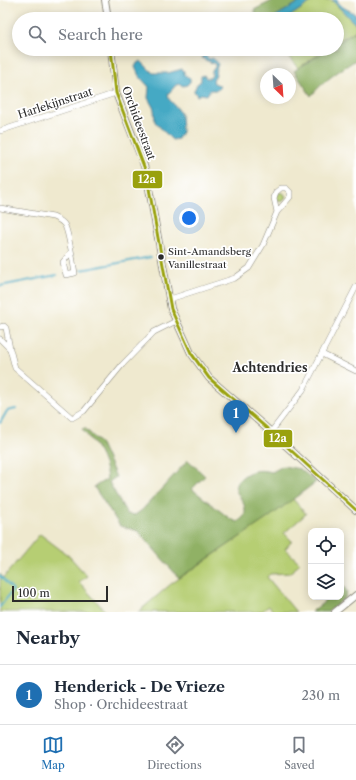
<!DOCTYPE html>
<html lang="en">
<head>
<meta charset="utf-8">
<style>
  body { margin:0; font-family:"Libre Caslon Text",serif; background:#f6f6f7; color:#1f2937 }
  .controls { position:absolute; right:12px; bottom:12px; display:grid; overflow:hidden; border-radius:8px; box-shadow:0 2px 10px #0003 }
  .controls button { width:36px; height:36px; display:grid; place-items:center; padding:0; border:0; border-bottom:1px solid #e0e1e3; background:#fff; color:#1f2937; font:20px sans-serif }
  .compass { position:absolute; left:260px; top:68px; width:36px; height:36px; border-radius:50%; background:#fff; box-shadow:0 2px 10px #0003; rotate:155deg }
  .scale { position:absolute; left:12px; bottom:10px; width:96px; box-sizing:border-box; padding-left:4px; border:2px solid #2b2b2b; border-top:0; font-size:11px; line-height:14px; white-space:nowrap; color:#2b2b2b; -webkit-text-stroke:3px #fff; paint-order:stroke }
  .you { position:absolute; left:189px; top:218px; width:14px; height:14px; margin:-10px; border:3px solid #fff; border-radius:50%; background:#1a73e8; box-shadow:0 0 0 6px #1a73e833 }
  .badge { display:grid; place-items:center; width:26px; height:26px; border-radius:50%; background:#1f6fb2; color:#fff; font-size:13px; font-weight:700 }
  .pin { position:absolute; translate:-50% -33px; filter:drop-shadow(0 1px 2px #0008) }
  .pin::after { content:''; position:absolute; top:21px; width:14px; height:12px; background:inherit; clip-path:polygon(0 0,100% 0,50% 100%) }
  .list { margin:0; padding:0; list-style:none }
  h2 { display:flex; justify-content:space-between; align-items:center; height:52px; margin:0; padding:0 16px; font-size:17px }
  h2 small { font-size:13px; font-weight:400; color:#747a83 }
  .list li { display:grid; grid-template-columns:26px 1fr auto; gap:12px; align-items:center; box-sizing:border-box; height:60px; padding:0 16px; border-top:1px solid #e0e1e3 }
  .list b { display:block; font-size:15px; white-space:nowrap }
  .list p { margin:0; font-size:13px; white-space:nowrap; color:#747a83 }
  .list em { font-size:13px; font-style:normal; color:#747a83 }
  .icon { flex:none; width:22px; height:22px; fill:none; stroke:currentColor; stroke-width:2; stroke-linecap:round; stroke-linejoin:round }
  .map { position:relative; flex:none; width:356px; height:612px; overflow:hidden }
  .search { position:absolute; background:#fff; box-shadow:0 2px 10px #0003; left:12px; right:12px; top:12px; height:44px; display:flex; align-items:center; gap:10px; box-sizing:border-box; padding:0 14px; border-radius:22px; color:#747a83; font-size:15px }
  .sheet { height:112px; background:#fff }
  nav { display:flex; justify-content:space-around; align-items:center; box-sizing:border-box; height:56px; border-top:1px solid #e0e1e3; background:#fff; font-size:11px; color:#747a83 }
  nav a { display:grid; justify-items:center; gap:2px }
  nav .on { color:#1f6fb2 }
  .map>svg:first-child { display:block }
  .green { fill:#b6ce73; stroke:#707c4f }
  .forest { fill:#90b165; stroke:#5e6e48 }
  .water { fill:#44a9c4; stroke:#386a78 }
  .lines { fill:none; stroke-linecap:round; stroke-linejoin:round }
  .stream { stroke:#44a9c4; stroke-width:2 }
  .minor-casing { stroke:#8d8a7d; stroke-width:6 }
  .tertiary-casing { stroke:#8d8a7d; stroke-width:8 }
  .minor { stroke:#fff; stroke-width:5 }
  .tertiary { stroke:#fff; stroke-width:6 }
  .bus-1-casing { stroke:#fff; stroke-width:6 }
  .bus-1 { stroke:#99a10d; stroke-width:3 }
  .bus-dot { fill:#2b2b2b; stroke:#fff; stroke-width:1.5 }
  .labels { text-anchor:middle; stroke-width:3.5; stroke-linejoin:round; paint-order:stroke }
  .bus-label { font-size:10px; fill:#2b2b2b; stroke:#fff; text-anchor:start }
  .street-label { font-size:11px; fill:#2b2b2b; stroke:#fff }
  .neighbourhood-label { font-size:12px; font-weight:bold; fill:#2b2b2b; stroke:#fff }
  .line-badge { stroke:#fff; stroke-width:1.5 }
  .badge-label { font-size:11px; text-anchor:middle; font-weight:bold; fill:#fff }
</style>
</head>
<body>
<div class="map">
<svg width="356" height="612" viewBox="0 0 356 612">
  <rect width="100%" height="100%" fill="#fff"/>
  <filter id="ink" filterUnits="userSpaceOnUse"><feTurbulence type="fractalNoise" baseFrequency=".025" numOctaves="2"/><feDisplacementMap in="SourceGraphic" scale="8" xChannelSelector="R" yChannelSelector="G"/><feConvolveMatrix kernelMatrix="1 2 1 2 8 2 1 2 1" color-interpolation-filters="sRGB"/></filter>
  <filter id="wash" filterUnits="userSpaceOnUse"><feTurbulence type="fractalNoise" baseFrequency=".012" numOctaves="4" result="noise"/><feDisplacementMap in="SourceGraphic" scale="16" xChannelSelector="R" yChannelSelector="G"/><feGaussianBlur stdDeviation="0.9" result="paint"/><feColorMatrix in="noise" values="0 0 0 0 0 0 0 0 0 0 0 0 0 0 0 0 0 1.4 0 .05"/><feComposite in="paint" operator="in"/></filter>
  <g filter="url(#wash)">
    <rect width="100%" height="100%" fill="#efe9cf"/>
    <path class="green" d="M314,0H332L356,25V30L337,42V19H286Z
      M282,49H327L298,68Z
      M276.5 197a4.5 4.5 0 1 1 9 0a4.5 4.5 0 1 1-9 0Z
      M293,499L306,514L284,533L292,541L285,549L300,563L290,573L270,574L267,577L296,612H274L269,606L261,612H138L171,584L268,518Z
      M40,534L69,556L87,576L79,582L106,612H0V574L3,578Z"/>
    <path class="forest" d="M274,0H303L271,19H259L254,10Z
      M356,31V60C340,70 323,81 311,96L294,71L328,49H337V43Z
      M85,428L101,444L116,477L109,482L127,514L135,515L142,510L188,460L205,476L192,489L229,518L237,522C240,520 244,518 245,513C247,496 223,490 245,475C254,469 262,470 272,472L283,466L300,469L316,482L268,518L179,578L138,531L120,526L94,487L107,479C105,457 95,445 82,429Z
      M341,585L344,587L347,592L345,598L328,612H311L323,603L326,597H341Z"/>
    <path class="water" d="M303,0H314L286,19H271Z
      M332,0H337C341,9 350,9 356,15V25Z
      M205,55L209,59L213,58L218,64L215,72L216,74L213,81L214,83L219,85L220,88L217,90H210L207,95L201,94L197,96L194,91L197,84L201,81V76L204,75L206,78H210L212,75V71L215,67V64L203,59L202,57Z
      M141,61L153,73H168L182,69L184,71V75L190,78V82L187,85L183,86L180,84L176,85L168,94L169,99L178,109L181,115L182,132L178,139L172,140L155,122L154,109L148,98L149,87L139,76L135,67L137,63Z"/>
    <g class="lines">
      <path class="stream" d="M81,270L151,257
        M0,286L57,275
        M0,423L7,411L16,409
        M0,576L13,590L0,607"/>
    </g>
  </g>
  <g filter="url(#ink)">
    <g class="lines">
      <defs>
        <path id="minor" d="M0,131L116,93
          M0,208L53,217C57,219 61,220 64,224C69,231 73,263 75,273L66,275L63,262L71,252
          M170,299L235,278L249,268L263,245L277,212L290,197V192L286,188H281L276,192L274,198L277,212
          M0,327L4,326L6,328L10,349L15,368L72,418L84,411L122,365L154,332L176,321
          M0,339L10,349
          M322,354L356,371
          M271,432L303,390L356,287"/>
        <path id="tertiary" d="M105,0L108,19
          M111,49L116,93L142,160L146,172L171,309L191,353L209,378L271,432L356,510
          M335,612L356,595"/>
      </defs>
      <use href="#minor" class="minor-casing"/>
      <use href="#tertiary" class="tertiary-casing"/>
      <use href="#minor" class="minor"/>
      <use href="#tertiary" class="tertiary"/>
      <defs>
        <path id="bus-1" d="M111,49L116,93L146,172L171,309L191,353L209,378L271,432L356,510"/>
      </defs>
      <use href="#bus-1" class="bus-1-casing"/>
      <use href="#bus-1" class="bus-1"/>
    </g>
  </g>
  <circle class="bus-dot" cx="161" cy="257" r="3.5"/>
  <g class="labels">
    <g class="bus-label">
      <text x="168" y="255">Sint-Amandsberg<tspan x="168" dy="13">Vanillestraat</tspan></text>
    </g>
    <g class="street-label">
      <text transform="translate(55 103) rotate(-18)" y="4">Harlekijnstraat</text>
      <text transform="translate(139 123) rotate(70)" y="4">Orchideestraat</text>
    </g>
    <g class="neighbourhood-label">
      <text x="270" y="372">Achtendries</text>
    </g>
  </g>
  <g class="line-badge">
    <rect x="132" y="170" width="31" height="19" rx="4" fill="#99a10d"/>
    <rect x="263" y="429" width="30" height="19" rx="4" fill="#99a10d"/>
  </g>
  <g class="badge-label">
    <text x="147" y="183">12a</text>
    <text x="278" y="442">12a</text>
  </g>
</svg>
<div class="controls">
<button><svg class="icon" aria-label="locate" viewBox="0 0 24 24"><circle cx="12" cy="12" r="6"/><path d="M12 2v4M12 18v4M2 12h4M18 12h4"/></svg></button>
<button><svg class="icon" aria-label="layers" viewBox="0 0 24 24"><path d="M12 4l9 5-9 5-9-5zM3 14l9 5 9-5"/></svg></button>
</div>
<svg class="compass" viewBox="-18 -18 36 36"><path d="M0-13l5 13h-10z" fill="#e53935"/><path d="M0 13l5-13h-10z" fill="#747a83"/></svg>
<div class="scale">100 m</div>
<div class="you"></div>
<div class="pin badge" style="left:236px;top:433px">1</div>
<div class="search"><svg class="icon" aria-label="search" viewBox="0 0 24 24"><circle cx="10" cy="10" r="6"/><path d="M15 15l6 6"/></svg>Search here</div>
</div>
<section class="sheet">
<h2>Nearby<small></small></h2>
<ul class="list">
<li><span class="badge">1</span><div><b>Henderick - De Vrieze</b><p>Shop · Orchideestraat</p></div><em>230 m</em></li>
</ul>
</section>
<nav>
<a class="on"><svg class="icon" aria-label="map" viewBox="0 0 24 24"><path d="M3 6l6-2 6 2 6-2v14l-6 2-6-2-6 2zM9 4v14M15 6v14"/></svg>Map</a>
<a><svg class="icon" aria-label="directions" viewBox="0 0 24 24"><path d="M12 3l9 9-9 9-9-9zM9 14v-3h6M13 9l2 2-2 2"/></svg>Directions</a>
<a><svg class="icon" aria-label="saved" viewBox="0 0 24 24"><path d="M7 4h10v16l-5-4-5 4z"/></svg>Saved</a>
</nav>
</body>
</html>
